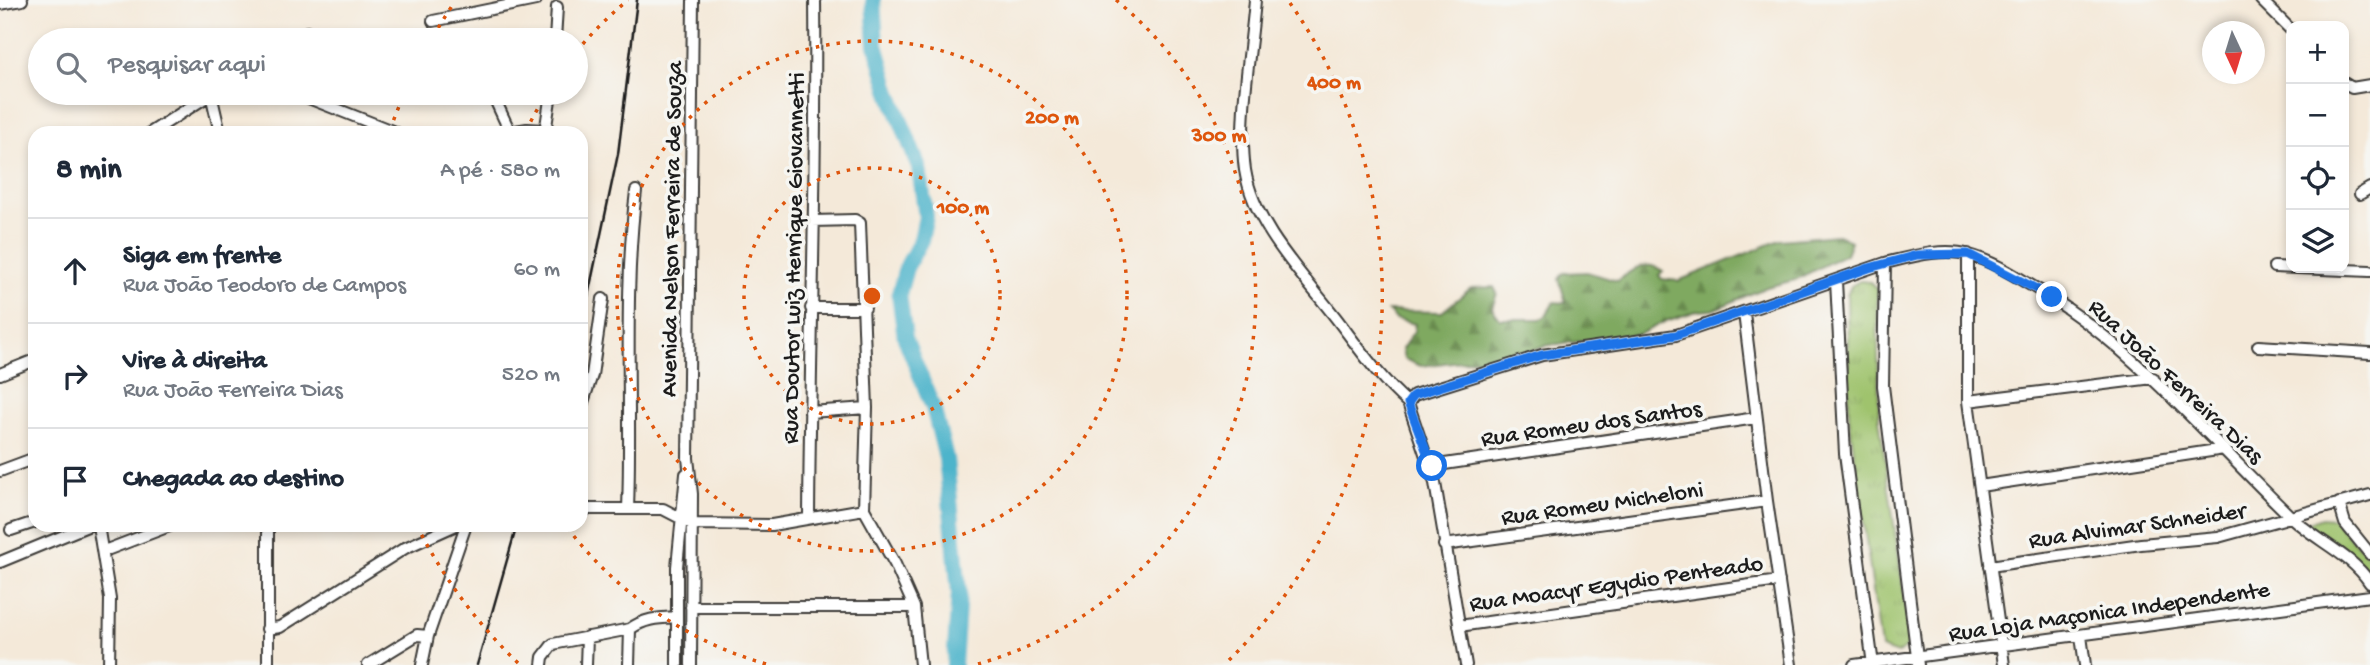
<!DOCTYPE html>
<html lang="pt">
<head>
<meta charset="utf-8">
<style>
  body { margin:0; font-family:"Gochi Hand",sans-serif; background:#f2f2f3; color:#1f2937 }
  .controls { position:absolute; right:21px; top:21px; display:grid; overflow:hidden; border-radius:14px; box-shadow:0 4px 10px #0003 }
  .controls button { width:63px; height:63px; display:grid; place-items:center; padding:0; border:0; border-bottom:2px solid #e0e1e3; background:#fff; color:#1f2937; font:35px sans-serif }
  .compass { position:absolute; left:2202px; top:21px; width:63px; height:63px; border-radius:50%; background:#fff; box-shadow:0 4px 10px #0003; rotate:176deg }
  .stop { position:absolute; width:21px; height:21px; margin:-16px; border:5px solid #1a73e8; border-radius:50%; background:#fff }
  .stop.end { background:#1a73e8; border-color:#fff; box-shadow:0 2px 7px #0008 }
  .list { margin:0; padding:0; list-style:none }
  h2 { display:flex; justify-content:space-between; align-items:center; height:91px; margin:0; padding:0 28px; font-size:30px }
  h2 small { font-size:23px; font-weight:400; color:#747a83 }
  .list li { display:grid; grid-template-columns:46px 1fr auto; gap:21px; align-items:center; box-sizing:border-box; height:105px; padding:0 28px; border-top:2px solid #e0e1e3 }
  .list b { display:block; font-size:26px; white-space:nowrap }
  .list p { margin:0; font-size:23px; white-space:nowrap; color:#747a83 }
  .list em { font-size:23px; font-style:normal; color:#747a83 }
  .icon { flex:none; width:38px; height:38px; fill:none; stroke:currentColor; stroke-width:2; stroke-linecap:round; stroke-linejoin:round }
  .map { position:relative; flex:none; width:2370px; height:665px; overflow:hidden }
  .search { position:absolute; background:#fff; box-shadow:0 4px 10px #0003; left:28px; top:28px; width:560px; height:77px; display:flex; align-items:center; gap:18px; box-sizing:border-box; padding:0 24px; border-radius:38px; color:#747a83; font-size:26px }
  .panel { position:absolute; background:#fff; box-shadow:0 4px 10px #0003; left:28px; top:126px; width:560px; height:406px; border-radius:21px }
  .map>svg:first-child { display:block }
  .grass { fill:url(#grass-tufts); stroke:#5e7044; stroke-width:2 }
  .forest { fill:url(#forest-firs); stroke:#4e623e; stroke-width:2 }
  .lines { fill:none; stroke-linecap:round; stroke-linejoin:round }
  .river { stroke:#4db4cb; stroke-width:16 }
  .minor-casing { stroke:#3c3b38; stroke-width:14 }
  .minor { stroke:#fff; stroke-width:10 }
  .rail { stroke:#1c1c1c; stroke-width:2.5 }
  .route { stroke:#1a73e8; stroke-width:9 }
  .ring { fill:none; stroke:#de560d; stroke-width:3.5; stroke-dasharray:3.5 7 }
  .labels { text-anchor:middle; stroke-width:7; stroke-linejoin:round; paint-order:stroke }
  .street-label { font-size:24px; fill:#1c1c1c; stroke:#f6f6f2 }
  .centre { fill:#de560d; stroke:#f6f6f2; stroke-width:3.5 }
  .ring-label { font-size:21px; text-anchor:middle; font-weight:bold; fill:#de560d; stroke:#f6f6f2; stroke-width:7; stroke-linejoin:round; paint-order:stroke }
</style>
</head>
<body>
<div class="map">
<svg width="2370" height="665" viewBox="0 0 2370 665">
  <defs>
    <pattern id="grass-tufts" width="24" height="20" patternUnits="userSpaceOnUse" patternTransform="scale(1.75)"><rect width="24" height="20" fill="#9fc36d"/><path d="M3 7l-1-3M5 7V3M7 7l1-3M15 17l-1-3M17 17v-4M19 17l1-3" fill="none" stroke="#88a75e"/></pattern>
    <pattern id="forest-firs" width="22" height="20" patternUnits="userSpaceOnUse" patternTransform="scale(1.75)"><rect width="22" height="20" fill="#7fa960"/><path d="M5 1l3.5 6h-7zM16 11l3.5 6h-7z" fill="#67894e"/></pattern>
  </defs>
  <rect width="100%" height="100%" fill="#f6f6f2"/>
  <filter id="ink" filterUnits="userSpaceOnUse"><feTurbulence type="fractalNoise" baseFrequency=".0143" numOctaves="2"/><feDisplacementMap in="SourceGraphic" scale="14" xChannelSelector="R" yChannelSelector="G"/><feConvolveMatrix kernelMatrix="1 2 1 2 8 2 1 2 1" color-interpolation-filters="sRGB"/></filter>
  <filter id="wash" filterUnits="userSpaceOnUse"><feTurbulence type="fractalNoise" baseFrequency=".00686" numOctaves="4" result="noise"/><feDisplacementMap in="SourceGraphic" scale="28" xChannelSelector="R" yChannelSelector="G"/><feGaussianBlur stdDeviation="1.57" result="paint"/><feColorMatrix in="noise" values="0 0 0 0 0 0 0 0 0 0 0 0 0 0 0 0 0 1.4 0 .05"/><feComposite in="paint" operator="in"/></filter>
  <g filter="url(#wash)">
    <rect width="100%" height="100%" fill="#f4e9d9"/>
    <path class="grass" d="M1860,281L1870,282L1877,289L1879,418L1911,644L1897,654L1881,648L1849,417L1847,295L1851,286Z
      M2321,518L2333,519L2370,558V572L2309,526V522Z"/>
    <path class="forest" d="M1838,235L1851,241L1846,254L1795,280L1767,287L1713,310L1697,311L1666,321L1640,334L1543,346L1496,364L1476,359L1421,366L1404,359L1402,349L1414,331L1415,324L1396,319L1388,311L1442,312L1471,288L1494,287L1497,293L1492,308L1500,319H1540L1545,317L1554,302L1566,303L1559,279L1563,273L1587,272L1617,281C1633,270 1644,258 1663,271L1659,275L1662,279L1678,281L1780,240Z"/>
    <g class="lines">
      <path class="river" d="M873,0L876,45L889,90L919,168L926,217L921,240L906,268L899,294L905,338L933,407L946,458L959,592L954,665"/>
    </g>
  </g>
  <g filter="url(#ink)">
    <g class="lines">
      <defs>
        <path id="minor" d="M1255,0C1251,51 1238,120 1245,170C1254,226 1302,274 1336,318C1359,348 1379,378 1408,403
          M2261,0L2291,30
          M0,4L22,0
          M433,21L536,0
          M285,40L307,32L317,40
          M555,40L557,7
          M2344,83L2352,88L2370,85
          M296,93L397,133
          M492,93L510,132
          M150,133L211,94L220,133
          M504,133L527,129L545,130
          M545,133L551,93
          M2360,194L2370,188
          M812,221L855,220L860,223L867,408L864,509L895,564L914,607L920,665
          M1968,254V401L2004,665
          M1885,263L1883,386L1918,665
          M2274,267L2370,271
          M1836,281L1845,454L1873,665
          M811,308H865
          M1744,313L1767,501L1791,665
          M2258,346L2370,353
          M0,374L35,360
          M1968,401L2153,378
          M1408,403L1414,395L1542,355L1676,335L1885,263C1910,257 1943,247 1969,255C1989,260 2009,272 2027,283C2129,341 2205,434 2289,515C2314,540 2350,553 2370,583
          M1408,403L1435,483L1466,665
          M581,408L592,375L603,299
          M810,412L867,408
          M1431,466L1756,418
          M0,471L35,458
          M1980,486L2224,449
          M2339,503L2345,523L2370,554
          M581,509H663L692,524L772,525L864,509
          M628,509C632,403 623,296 636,191
          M809,518C810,345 817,173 815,0
          M98,525L110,599L109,665
          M268,525V665
          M11,530L35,522
          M1444,545L1767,501
          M104,551L172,525
          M0,562L90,525
          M1990,566L2141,544L2218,537L2370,495
          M691,607H914
          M1459,626L1779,581
          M267,629L280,627L405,548L456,525
          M2081,636L2085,665
          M368,665L417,635L428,636
          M422,665L428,636L466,525
          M542,665L543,657L553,644L630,629C645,618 659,618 677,617
          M586,665L587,637
          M629,665L630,629
          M677,665V567L686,474
          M691,665L692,494L688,458L689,377L693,0
          M1854,665L2370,596"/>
      </defs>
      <use href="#minor" class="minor-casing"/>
      <use href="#minor" class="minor"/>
      <path class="rail" d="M581,329L618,154L637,0
        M477,665L517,525"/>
    </g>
  </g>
  <g class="lines" filter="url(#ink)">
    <path class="route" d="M1432,466L1408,403L1414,395L1542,355L1676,335L1869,268L1917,255L1968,254L2052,297"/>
  </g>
  <g class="ring">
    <circle cx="872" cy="296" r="128"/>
    <circle cx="872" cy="296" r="255"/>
    <path d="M766 664A383 383 0 0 1 566 526M526 131A383 383 0 0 1 547 93M576 52A383 383 0 0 1 628 0M1116 0A383 383 0 0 1 978 664"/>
    <path d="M518 663A510 510 0 0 1 418 528M390 130A510 510 0 0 1 403 97M433 37A510 510 0 0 1 454 3M1290 3A510 510 0 0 1 1226 663"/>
  </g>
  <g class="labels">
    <g class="street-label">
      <text transform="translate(670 229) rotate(-89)" y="8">Avenida Nelson Ferreira de Souza</text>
      <text transform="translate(792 258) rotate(-89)" y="8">Rua Doutor Luiz Henrique Giovannetti</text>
      <text transform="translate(2177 380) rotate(43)" y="8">Rua João Ferreira Dias</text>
      <text transform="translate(1591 422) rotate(-8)" y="8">Rua Romeu dos Santos</text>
      <text transform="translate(1602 502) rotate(-8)" y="8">Rua Romeu Micheloni</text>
      <text transform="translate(2137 524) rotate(-8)" y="8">Rua Alvimar Schneider</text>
      <text transform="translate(1616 582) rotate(-8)" y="8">Rua Moacyr Egydio Penteado</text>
      <text transform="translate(2109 610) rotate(-8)" y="8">Rua Loja Maçonica Independente</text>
    </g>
  </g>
  <circle cx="872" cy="296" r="10" class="centre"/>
  <g class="ring-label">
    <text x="1334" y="88">400 m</text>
    <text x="1052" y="123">200 m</text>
    <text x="1219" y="141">300 m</text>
    <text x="963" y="213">100 m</text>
  </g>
</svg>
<div class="controls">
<button>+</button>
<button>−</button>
<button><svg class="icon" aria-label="locate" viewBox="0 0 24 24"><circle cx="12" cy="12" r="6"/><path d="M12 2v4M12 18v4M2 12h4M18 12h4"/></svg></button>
<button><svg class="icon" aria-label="layers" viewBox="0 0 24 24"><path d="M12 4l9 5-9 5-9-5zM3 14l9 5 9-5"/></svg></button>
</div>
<svg class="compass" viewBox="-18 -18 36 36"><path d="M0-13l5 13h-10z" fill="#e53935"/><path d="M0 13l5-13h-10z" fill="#747a83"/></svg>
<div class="stop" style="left:1432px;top:466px"></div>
<div class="stop end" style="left:2052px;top:297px"></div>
<div class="search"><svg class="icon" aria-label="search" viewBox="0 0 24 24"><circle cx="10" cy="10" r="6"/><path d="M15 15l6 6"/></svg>Pesquisar aqui</div>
<section class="panel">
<h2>8 min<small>A pé · 580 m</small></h2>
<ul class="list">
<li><svg class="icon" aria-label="ahead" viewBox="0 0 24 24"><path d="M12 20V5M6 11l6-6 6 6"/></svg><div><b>Siga em frente</b><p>Rua João Teodoro de Campos</p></div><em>60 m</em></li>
<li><svg class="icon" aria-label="right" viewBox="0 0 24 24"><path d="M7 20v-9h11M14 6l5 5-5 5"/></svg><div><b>Vire à direita</b><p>Rua João Ferreira Dias</p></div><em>520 m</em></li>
<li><svg class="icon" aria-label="arrive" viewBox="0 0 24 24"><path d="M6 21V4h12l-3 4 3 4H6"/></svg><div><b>Chegada ao destino</b></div></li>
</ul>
</section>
</div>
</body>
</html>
